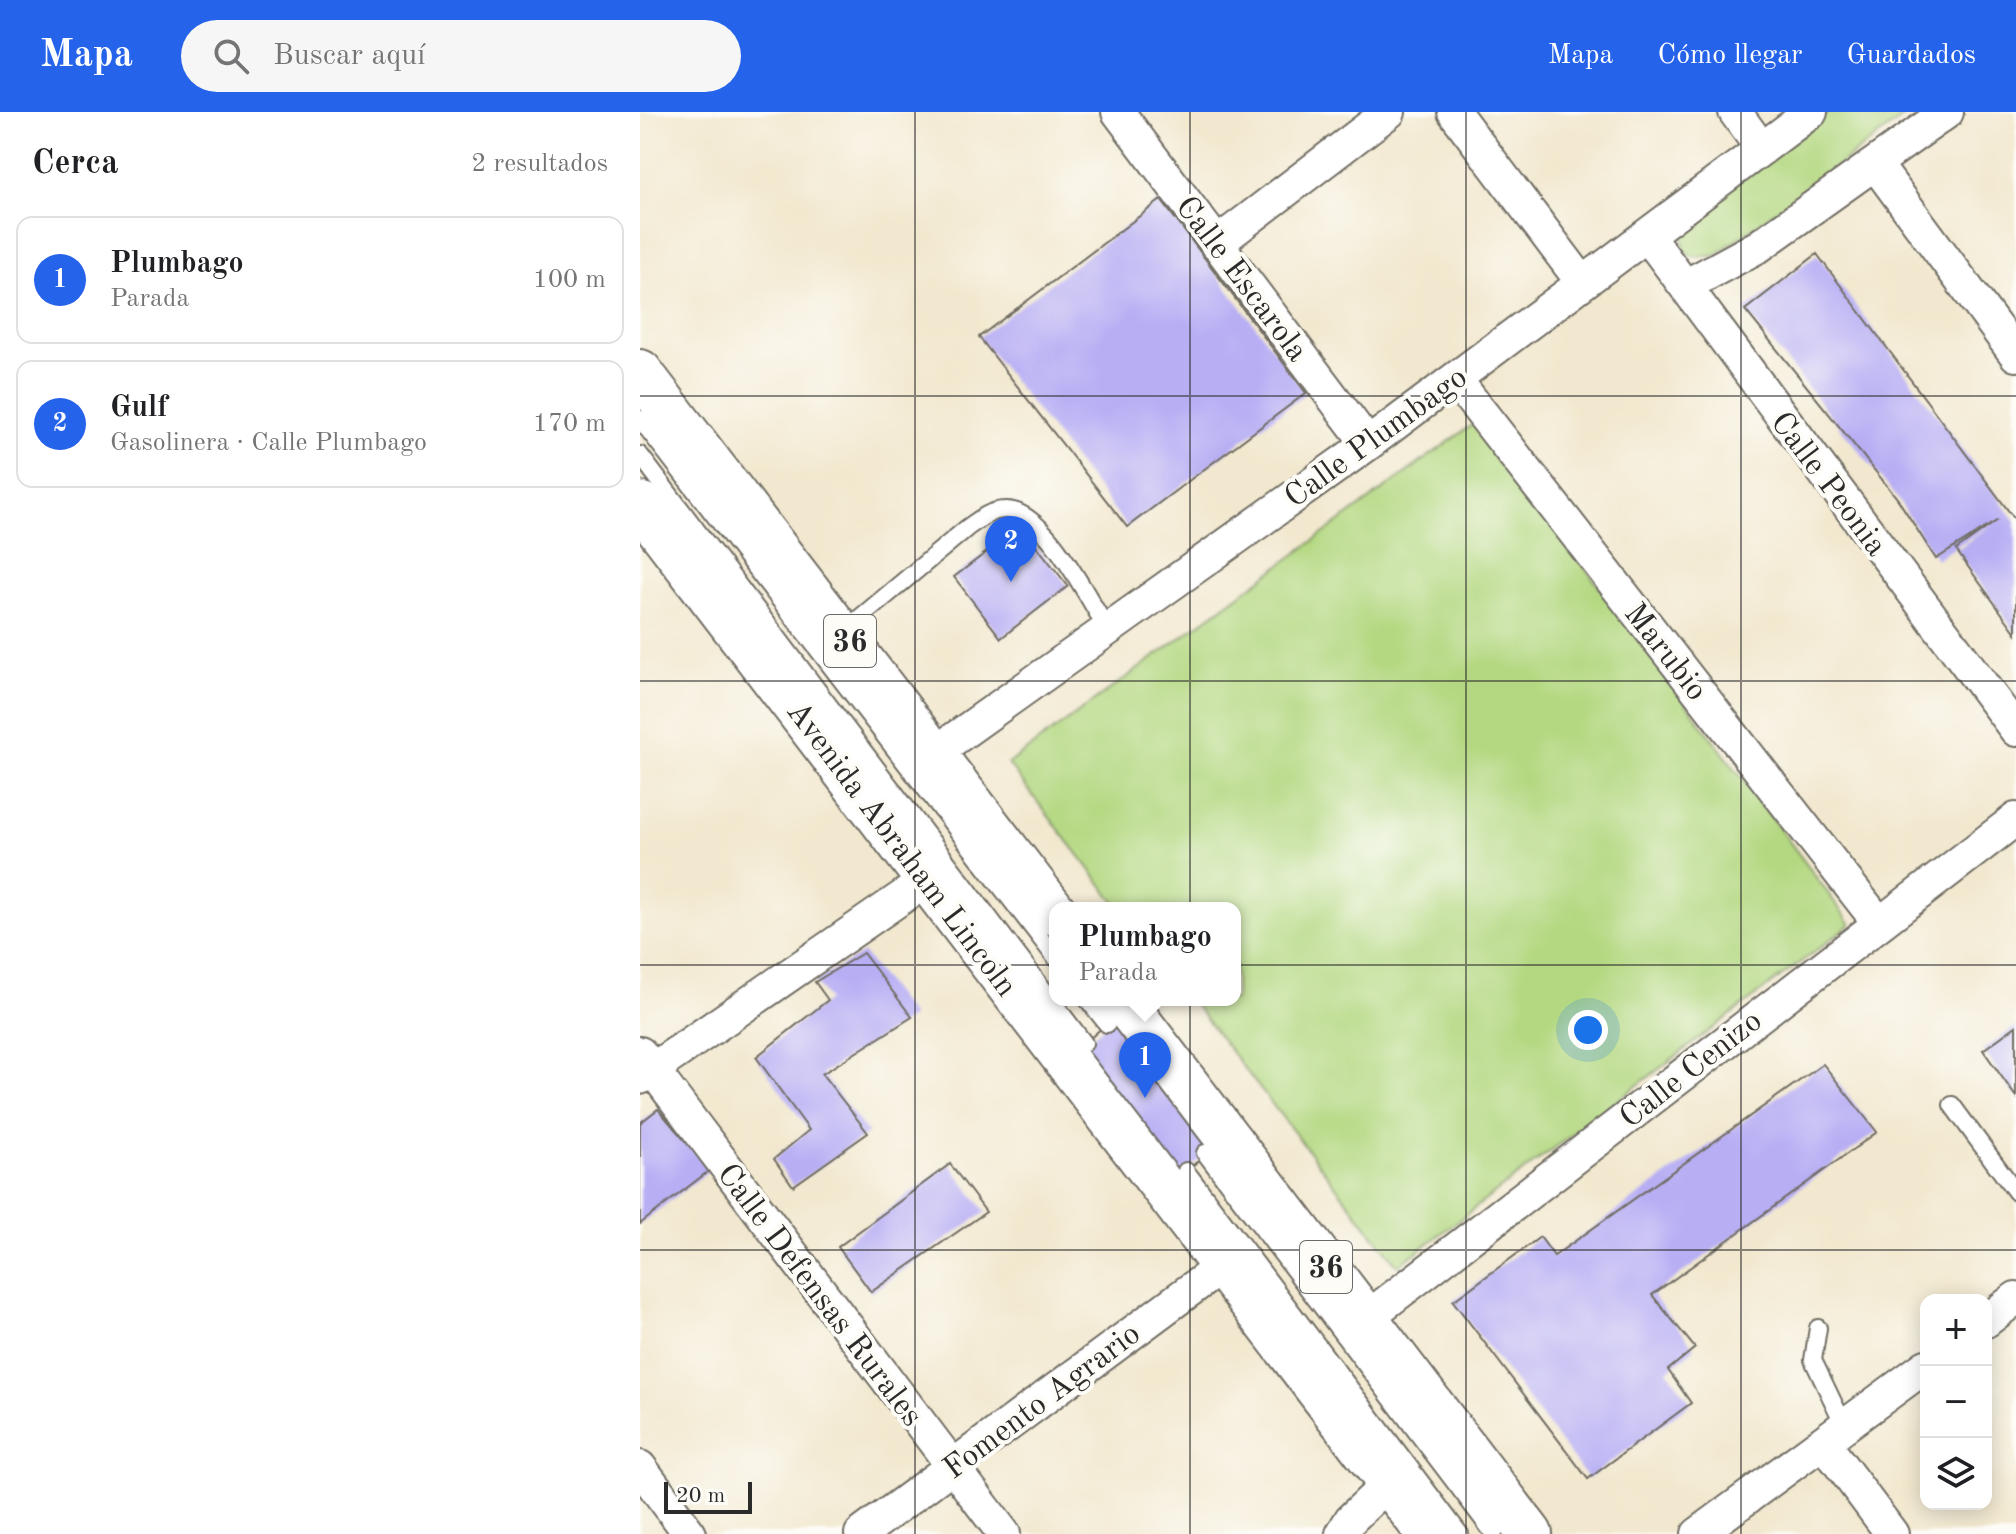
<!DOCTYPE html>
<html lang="es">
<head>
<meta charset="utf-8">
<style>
  body { margin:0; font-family:"Old Standard TT",serif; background:#f6f6f6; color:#202124 }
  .controls { position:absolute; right:24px; bottom:24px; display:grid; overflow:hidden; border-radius:16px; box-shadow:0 4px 20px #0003 }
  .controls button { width:72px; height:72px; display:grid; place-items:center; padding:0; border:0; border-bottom:2px solid #e0e0e0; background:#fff; color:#202124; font:40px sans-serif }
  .scale { position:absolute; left:24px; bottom:20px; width:88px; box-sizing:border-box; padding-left:8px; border:4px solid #2b2b2b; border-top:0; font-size:22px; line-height:28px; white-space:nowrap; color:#2b2b2b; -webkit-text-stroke:6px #fdfcf7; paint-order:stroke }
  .you { position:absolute; left:948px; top:918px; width:28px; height:28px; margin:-20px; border:6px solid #fff; border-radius:50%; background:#1a73e8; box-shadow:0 0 0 12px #1a73e833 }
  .badge { display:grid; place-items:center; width:52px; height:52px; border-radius:50%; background:#2563eb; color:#fff; font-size:26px; font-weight:700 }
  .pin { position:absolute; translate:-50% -66px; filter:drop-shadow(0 2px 4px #0008) }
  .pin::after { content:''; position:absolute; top:42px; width:28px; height:24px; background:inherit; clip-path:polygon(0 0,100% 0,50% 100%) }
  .popup { position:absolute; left:409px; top:790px; width:192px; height:104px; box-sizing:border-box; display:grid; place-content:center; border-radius:16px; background:#fff; filter:drop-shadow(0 2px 6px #0005); font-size:26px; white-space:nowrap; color:#757577 }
  .popup b { font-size:30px; color:#202124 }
  .popup::after { content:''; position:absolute; left:50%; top:100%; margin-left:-16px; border:16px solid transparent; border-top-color:#fff }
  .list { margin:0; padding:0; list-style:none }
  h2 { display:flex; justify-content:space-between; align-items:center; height:104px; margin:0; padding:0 32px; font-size:34px }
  h2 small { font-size:26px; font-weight:400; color:#757577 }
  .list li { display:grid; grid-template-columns:52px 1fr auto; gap:24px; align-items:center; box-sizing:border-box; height:128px; margin:0 16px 16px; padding:0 16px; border:2px solid #e0e0e0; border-radius:16px }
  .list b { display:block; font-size:30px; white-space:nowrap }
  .list p { margin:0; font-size:26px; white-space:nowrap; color:#757577 }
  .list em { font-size:26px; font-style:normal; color:#757577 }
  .icon { flex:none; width:44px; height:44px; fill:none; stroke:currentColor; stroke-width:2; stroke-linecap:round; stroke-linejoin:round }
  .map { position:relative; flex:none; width:1376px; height:1422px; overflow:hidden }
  header { display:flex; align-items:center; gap:48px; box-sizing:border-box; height:112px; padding:0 40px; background:#2563eb; color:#fff }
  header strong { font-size:38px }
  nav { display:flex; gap:44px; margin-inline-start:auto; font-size:28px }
  .search { width:560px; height:72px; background:#f6f6f6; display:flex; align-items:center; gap:20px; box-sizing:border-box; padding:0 28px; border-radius:44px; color:#757577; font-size:30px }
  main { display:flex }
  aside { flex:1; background:#fff }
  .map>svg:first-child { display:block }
  .green { fill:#b4d881; stroke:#708256; stroke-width:2 }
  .building { fill:#b7aef4 }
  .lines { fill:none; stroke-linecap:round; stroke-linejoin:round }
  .service-casing { stroke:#716d64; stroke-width:20 }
  .minor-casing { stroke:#716d64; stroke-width:36 }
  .primary-casing { stroke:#716d64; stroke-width:48 }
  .service { stroke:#fff; stroke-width:16 }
  .minor { stroke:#fff; stroke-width:32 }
  .primary { stroke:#fff; stroke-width:44 }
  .grid { fill:none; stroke:#2b2b2b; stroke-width:2; stroke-opacity:0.55 }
  .labels { text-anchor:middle; stroke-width:8; stroke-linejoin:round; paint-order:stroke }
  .shield { fill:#fdfcf7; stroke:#6a6a68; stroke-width:2 }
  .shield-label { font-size:30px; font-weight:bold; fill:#2b2b2b }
  .street-label { font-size:32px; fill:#2b2b2b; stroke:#fdfcf7 }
</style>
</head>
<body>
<header>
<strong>Mapa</strong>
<div class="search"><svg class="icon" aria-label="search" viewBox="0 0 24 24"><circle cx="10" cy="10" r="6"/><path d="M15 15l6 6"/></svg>Buscar aquí</div>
<nav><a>Mapa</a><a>Cómo llegar</a><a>Guardados</a></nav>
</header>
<main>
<aside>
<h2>Cerca<small>2 resultados</small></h2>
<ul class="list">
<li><span class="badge">1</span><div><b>Plumbago</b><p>Parada</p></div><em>100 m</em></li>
<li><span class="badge">2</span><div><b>Gulf</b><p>Gasolinera · Calle Plumbago</p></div><em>170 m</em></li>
</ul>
</aside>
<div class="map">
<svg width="1376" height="1422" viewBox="0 0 1376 1422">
  <rect width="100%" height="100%" fill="#fdfcf7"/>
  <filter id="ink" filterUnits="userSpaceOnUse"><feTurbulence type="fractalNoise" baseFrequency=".0125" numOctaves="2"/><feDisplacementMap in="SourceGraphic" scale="16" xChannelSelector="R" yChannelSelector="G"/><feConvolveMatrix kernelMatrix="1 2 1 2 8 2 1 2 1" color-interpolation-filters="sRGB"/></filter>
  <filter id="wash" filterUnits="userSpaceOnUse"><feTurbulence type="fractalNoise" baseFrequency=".006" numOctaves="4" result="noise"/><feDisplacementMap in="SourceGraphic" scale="32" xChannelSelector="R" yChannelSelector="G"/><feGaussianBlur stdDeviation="1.8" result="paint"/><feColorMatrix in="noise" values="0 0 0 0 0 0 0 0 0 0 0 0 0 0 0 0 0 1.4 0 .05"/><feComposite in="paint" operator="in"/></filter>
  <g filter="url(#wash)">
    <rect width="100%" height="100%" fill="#f2e8cf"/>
    <path class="green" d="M1189,0H1271L1074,144H1053L1044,139L1042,112Z
      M836,310L1211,812L758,1154L551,888H595V796H480L368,652Z"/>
    <g id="blocks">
      <path class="building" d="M521,88L666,281L487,415L339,225Z
        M1177,142L1376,409V521L1316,438L1358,408L1296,447L1257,386L1105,198Z
        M381,414L428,474L361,526L314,465Z
        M223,841L272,905L182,962L228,1021L153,1074L134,1047L169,1018L116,945L188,888L175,870Z
        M472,907L573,1036L538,1066L439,936Z
        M1376,914V985L1343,938Z
        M1183,952L1237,1020L1012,1183L1055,1236L1028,1258L1051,1291L948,1367L813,1189L900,1125L914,1144Z
        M18,997L70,1058L0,1112V1011Z
        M310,1052L346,1100L231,1180L198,1135Z"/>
    </g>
  </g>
  <g filter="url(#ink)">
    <use href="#blocks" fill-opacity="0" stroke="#716d64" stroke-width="2"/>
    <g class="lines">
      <defs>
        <path id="service" d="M0,307L415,845
          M0,343L444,931
          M203,520L327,416C338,408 350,398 365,398C404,396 447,485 466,515
          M448,888L467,912
          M1312,993L1376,1080
          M565,1041L854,1422
          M546,1059L820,1422
          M1178,1216L1173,1248L1205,1315"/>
        <path id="minor" d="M478,0L728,332
          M814,0L942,170
          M1095,0L1122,37
          M1236,53L1376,243
          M1007,123L1376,618
          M576,132L749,0
          M1045,174L1119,134L1307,0
          M815,267L1239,811
          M293,642L728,332L1171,0
          M0,941L364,1422
          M0,966L287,768
          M725,1207L1376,707
          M1346,1209L1376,1186
          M1184,1331L1252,1422
          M0,1355L50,1422
          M221,1422L581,1155
          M702,1422L711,1407L749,1371
          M1058,1422L1286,1254"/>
        <path id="primary" d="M0,260L415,801
          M0,392L789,1422
          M482,888L890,1422"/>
      </defs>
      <use href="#service" class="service-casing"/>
      <use href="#minor" class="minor-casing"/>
      <use href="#primary" class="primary-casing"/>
      <use href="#service" class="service"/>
      <use href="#minor" class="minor"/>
      <use href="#primary" class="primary"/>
    </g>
  </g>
  <path class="grid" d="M275,0V1422M550,0V1422M826,0V1422M1101,0V1422M0,284H1376M0,569H1376M0,853H1376M0,1138H1376"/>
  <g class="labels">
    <g class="shield">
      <rect x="184" y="503" width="52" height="52" rx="6"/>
      <rect x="660" y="1129" width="52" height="52" rx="6"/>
    </g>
    <g class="shield-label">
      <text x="210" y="539">36</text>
      <text x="686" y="1165">36</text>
    </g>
    <g class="street-label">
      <text transform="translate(603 166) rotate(53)" y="11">Calle Escarola</text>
      <text transform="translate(735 324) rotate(-36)" y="11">Calle Plumbago</text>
      <text transform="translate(1190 371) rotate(53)" y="11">Calle Peonia</text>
      <text transform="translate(1027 539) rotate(52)" y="11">Marubio</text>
      <text transform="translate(263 736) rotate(53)" y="11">Avenida Abraham Lincoln</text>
      <text transform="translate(1050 956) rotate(-38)" y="11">Calle Cenizo</text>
      <text transform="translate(181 1182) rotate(53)" y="11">Calle Defensas Rurales</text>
      <text transform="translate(401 1288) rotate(-37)" y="11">Fomento Agrario</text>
    </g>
  </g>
</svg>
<div class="controls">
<button>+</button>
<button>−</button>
<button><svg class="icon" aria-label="layers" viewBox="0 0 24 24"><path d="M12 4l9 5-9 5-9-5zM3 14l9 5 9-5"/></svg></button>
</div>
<div class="scale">20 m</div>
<div class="you"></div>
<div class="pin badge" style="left:505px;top:986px">1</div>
<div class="popup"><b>Plumbago</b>Parada</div>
<div class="pin badge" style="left:371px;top:470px">2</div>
</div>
</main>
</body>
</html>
